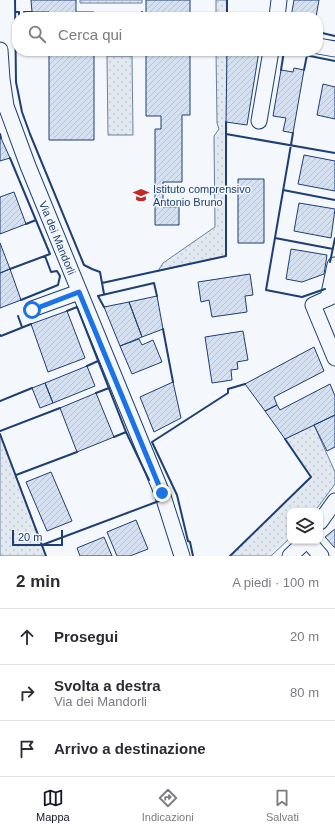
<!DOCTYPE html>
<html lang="it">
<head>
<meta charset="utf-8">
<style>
  body { margin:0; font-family:Helvetica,sans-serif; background:#f7f7f7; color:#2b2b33 }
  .controls { position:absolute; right:12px; bottom:12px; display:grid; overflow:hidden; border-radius:8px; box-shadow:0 1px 3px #0004 }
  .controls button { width:36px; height:36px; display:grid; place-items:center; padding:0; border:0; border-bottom:1px solid #e1e1e2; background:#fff; color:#2b2b33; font:20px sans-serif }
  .scale { position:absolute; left:12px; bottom:10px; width:51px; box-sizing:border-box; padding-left:4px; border:2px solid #1d3f73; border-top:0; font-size:11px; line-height:14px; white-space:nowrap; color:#1d3f73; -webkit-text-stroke:3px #f4f7fb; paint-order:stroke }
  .stop { position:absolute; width:12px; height:12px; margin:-9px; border:3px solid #1a73e8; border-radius:50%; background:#fff }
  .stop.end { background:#1a73e8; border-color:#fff; box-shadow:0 1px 4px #0008 }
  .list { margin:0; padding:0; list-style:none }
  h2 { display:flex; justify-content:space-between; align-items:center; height:52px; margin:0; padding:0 16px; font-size:17px }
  h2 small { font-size:13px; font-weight:400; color:#7c7c81 }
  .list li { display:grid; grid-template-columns:26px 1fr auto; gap:12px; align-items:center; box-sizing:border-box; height:56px; padding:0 16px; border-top:1px solid #e1e1e2 }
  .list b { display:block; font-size:15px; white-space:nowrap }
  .list p { margin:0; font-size:13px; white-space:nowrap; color:#7c7c81 }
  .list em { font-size:13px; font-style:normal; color:#7c7c81 }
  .icon { flex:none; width:22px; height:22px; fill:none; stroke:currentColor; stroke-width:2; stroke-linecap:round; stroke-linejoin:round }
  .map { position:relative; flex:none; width:335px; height:556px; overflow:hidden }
  .search { position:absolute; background:#fff; box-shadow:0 1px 3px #0004; left:12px; right:12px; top:12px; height:44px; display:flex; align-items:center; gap:10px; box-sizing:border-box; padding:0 14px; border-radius:16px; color:#7c7c81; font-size:15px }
  .sheet { height:220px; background:#fff }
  nav { display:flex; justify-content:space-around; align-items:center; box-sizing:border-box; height:56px; border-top:1px solid #e1e1e2; background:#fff; font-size:11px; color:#7c7c81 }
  nav a { display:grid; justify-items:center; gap:2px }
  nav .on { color:#111827 }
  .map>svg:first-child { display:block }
  .grass { fill:url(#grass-dots); stroke:#687fa3 }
  .building { fill:url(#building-hatch); stroke:#1d3f73 }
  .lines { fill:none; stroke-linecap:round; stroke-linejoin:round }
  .minor-casing { stroke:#1d3f73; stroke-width:17 }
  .minor { stroke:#f4f7fb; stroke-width:15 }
  .wall { stroke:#1d3f73; stroke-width:2 }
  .route { stroke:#1a73e8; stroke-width:5 }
  .labels { text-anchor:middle; stroke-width:3; stroke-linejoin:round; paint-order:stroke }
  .poi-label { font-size:11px; fill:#1d3f73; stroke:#f4f7fb; text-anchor:start }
  .street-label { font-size:11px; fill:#1d3f73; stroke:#f4f7fb }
</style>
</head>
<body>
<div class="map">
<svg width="335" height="556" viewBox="0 0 335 556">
  <defs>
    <pattern id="grass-dots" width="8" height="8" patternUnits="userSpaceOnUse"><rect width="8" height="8" fill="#e3e9f0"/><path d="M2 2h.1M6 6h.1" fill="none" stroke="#c2c9d1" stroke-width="1.8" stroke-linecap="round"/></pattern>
    <pattern id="building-hatch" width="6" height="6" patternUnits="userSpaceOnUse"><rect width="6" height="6" fill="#d5e0f0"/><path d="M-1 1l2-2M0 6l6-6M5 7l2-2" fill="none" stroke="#b6c1d1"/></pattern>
  </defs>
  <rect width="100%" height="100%" fill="#f4f7fb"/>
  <path class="grass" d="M80,0H142V3H80Z
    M216,0H227V17H216Z
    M216,51H227L226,256L158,271L163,263L215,227L214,136L219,129L217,123Z
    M107,56H132L133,135H108Z
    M314,425L335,472V484L315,511H290V538L271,556H230L311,477L285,439Z
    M0,434L42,545L46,556H0Z"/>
  <path class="building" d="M31,0H76V12H94V17H49V12H32Z
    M146,0H190V17H146Z
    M294,0H319L316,17H291Z
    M49,51H94V140H49Z
    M146,51H190V115H182V182H163V207H179V225H155V129H161V116H146Z
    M227,51H259L247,125L226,122Z
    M294,68L304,70L293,133L283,131L286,118L273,116L281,70L293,72Z
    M323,84L335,87V119L317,115Z
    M0,138H1L10,158L0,161Z
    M304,155L335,161V191L298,184Z
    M238,179H264V243H238Z
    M14,192L26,224L0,234V197Z
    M299,203L335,209L331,238L294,231Z
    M0,243L10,269L0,273Z
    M291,249L327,255L324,274L302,282L286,279Z
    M10,269L21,300L0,308V273Z
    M250,274L253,295L245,296L247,312L212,317L209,300L201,302L198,282Z
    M157,296L163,329L142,337L129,302Z
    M129,302L142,337L120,346L104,307Z
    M67,311L85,358L48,372L31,324Z
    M243,331L248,360L237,362L238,369L231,370L232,380L212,383L205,337Z
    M139,339L142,345L153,340L162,362L132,374L120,346Z
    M314,347L324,371L274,397L277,405L265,411L245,384Z
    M87,366L95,386L53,403L45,383Z
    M173,382L181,418L154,432L140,397Z
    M45,383L53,403L40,408L32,388Z
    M330,384L335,396V415L285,439L265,411L277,405L280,410Z
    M96,393L114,437L77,452L60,408Z
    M335,415V447L327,451L314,425Z
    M51,472L72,521L47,531L26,482Z
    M136,520L148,549L130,556H117L107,532Z
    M335,529V548L325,537Z
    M104,537L112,556H80L77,548Z"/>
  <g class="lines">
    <defs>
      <g id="minor">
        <path d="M277,17L279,0"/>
        <path d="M318,46L335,49"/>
        <path id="s1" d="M0,50L2,79L6,106L28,166L162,493L182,556"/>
        <path d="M259,121L271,51"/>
        <path d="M335,295L313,305L335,358"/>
        <path d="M328,298L335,265"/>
        <path d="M32,309L79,292"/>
        <path d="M320,522L335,501"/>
        <path d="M308,541L321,556"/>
        <path d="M290,556L306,541"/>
      </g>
    </defs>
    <use href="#minor" class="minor-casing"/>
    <use href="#minor" class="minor"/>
    <path class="wall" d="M15,0L16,82L22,112L30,134L84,265L92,269L100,272L104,294
      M227,0V17
      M15,12H19V17
      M24,12H32
      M142,12V17
      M94,15H133
      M318,32L335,36
      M285,51L335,61
      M281,70L284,51
      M304,70L307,55
      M293,133L266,290L302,297L325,289
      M0,134L1,138
      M226,134L335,153
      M10,158L50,254L10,269
      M283,190L335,200
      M26,224L36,220
      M275,238L333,249
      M330,262L335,238
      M102,283L226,256V122
      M21,300L58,285L60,276L57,271L51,272L45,256
      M104,307L98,296L154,283L157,296
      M67,311L77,307L126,432L149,480
      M18,316L22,327
      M163,329L173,382
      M0,335L1,336L31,324
      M87,366L98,361
      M96,393L109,388
      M0,401L32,388
      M0,431L60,408
      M0,434L46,556
      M114,437L126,432
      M16,475L77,452
      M42,545L159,501
      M193,556L190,542L188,541L177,495L152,442L228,393V389L245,384
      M230,556L311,477L285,439"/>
  </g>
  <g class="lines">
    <path class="route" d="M32,310L79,292L162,493"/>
  </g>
  <defs>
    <symbol id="school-bare" viewBox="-9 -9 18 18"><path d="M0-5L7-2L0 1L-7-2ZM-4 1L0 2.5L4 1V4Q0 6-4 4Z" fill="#c62828" stroke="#f4f7fb" stroke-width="2.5" paint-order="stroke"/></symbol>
  </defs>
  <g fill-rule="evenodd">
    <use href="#school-bare" x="130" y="184" width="22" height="22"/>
  </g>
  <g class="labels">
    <g class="poi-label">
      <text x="153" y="193">Istituto comprensivo<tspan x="153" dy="13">Antonio Bruno</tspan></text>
    </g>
    <g class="street-label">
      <text dy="4" stroke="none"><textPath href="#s1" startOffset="198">Via dei Mandorli</textPath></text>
    </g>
  </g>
</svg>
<div class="controls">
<button><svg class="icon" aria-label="layers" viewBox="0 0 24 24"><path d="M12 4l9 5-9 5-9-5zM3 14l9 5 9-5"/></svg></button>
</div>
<div class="scale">20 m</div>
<div class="stop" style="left:32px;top:310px"></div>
<div class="stop end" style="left:162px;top:493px"></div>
<div class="search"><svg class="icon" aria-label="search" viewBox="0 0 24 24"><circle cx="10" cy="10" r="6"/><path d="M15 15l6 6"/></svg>Cerca qui</div>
</div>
<section class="sheet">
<h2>2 min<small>A piedi · 100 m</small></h2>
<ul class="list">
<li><svg class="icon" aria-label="ahead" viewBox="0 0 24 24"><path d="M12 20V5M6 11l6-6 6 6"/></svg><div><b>Prosegui</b></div><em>20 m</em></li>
<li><svg class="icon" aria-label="right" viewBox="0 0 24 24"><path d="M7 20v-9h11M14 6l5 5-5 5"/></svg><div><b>Svolta a destra</b><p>Via dei Mandorli</p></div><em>80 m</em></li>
<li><svg class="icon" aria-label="arrive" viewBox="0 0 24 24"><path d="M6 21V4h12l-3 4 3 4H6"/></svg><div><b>Arrivo a destinazione</b></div></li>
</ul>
</section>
<nav>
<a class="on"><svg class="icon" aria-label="map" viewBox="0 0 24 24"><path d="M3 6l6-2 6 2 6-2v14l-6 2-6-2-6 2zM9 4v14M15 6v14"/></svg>Mappa</a>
<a><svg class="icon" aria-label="directions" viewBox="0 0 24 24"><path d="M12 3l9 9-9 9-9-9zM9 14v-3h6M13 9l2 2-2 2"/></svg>Indicazioni</a>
<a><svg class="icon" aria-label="saved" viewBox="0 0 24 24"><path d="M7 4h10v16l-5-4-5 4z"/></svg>Salvati</a>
</nav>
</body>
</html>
